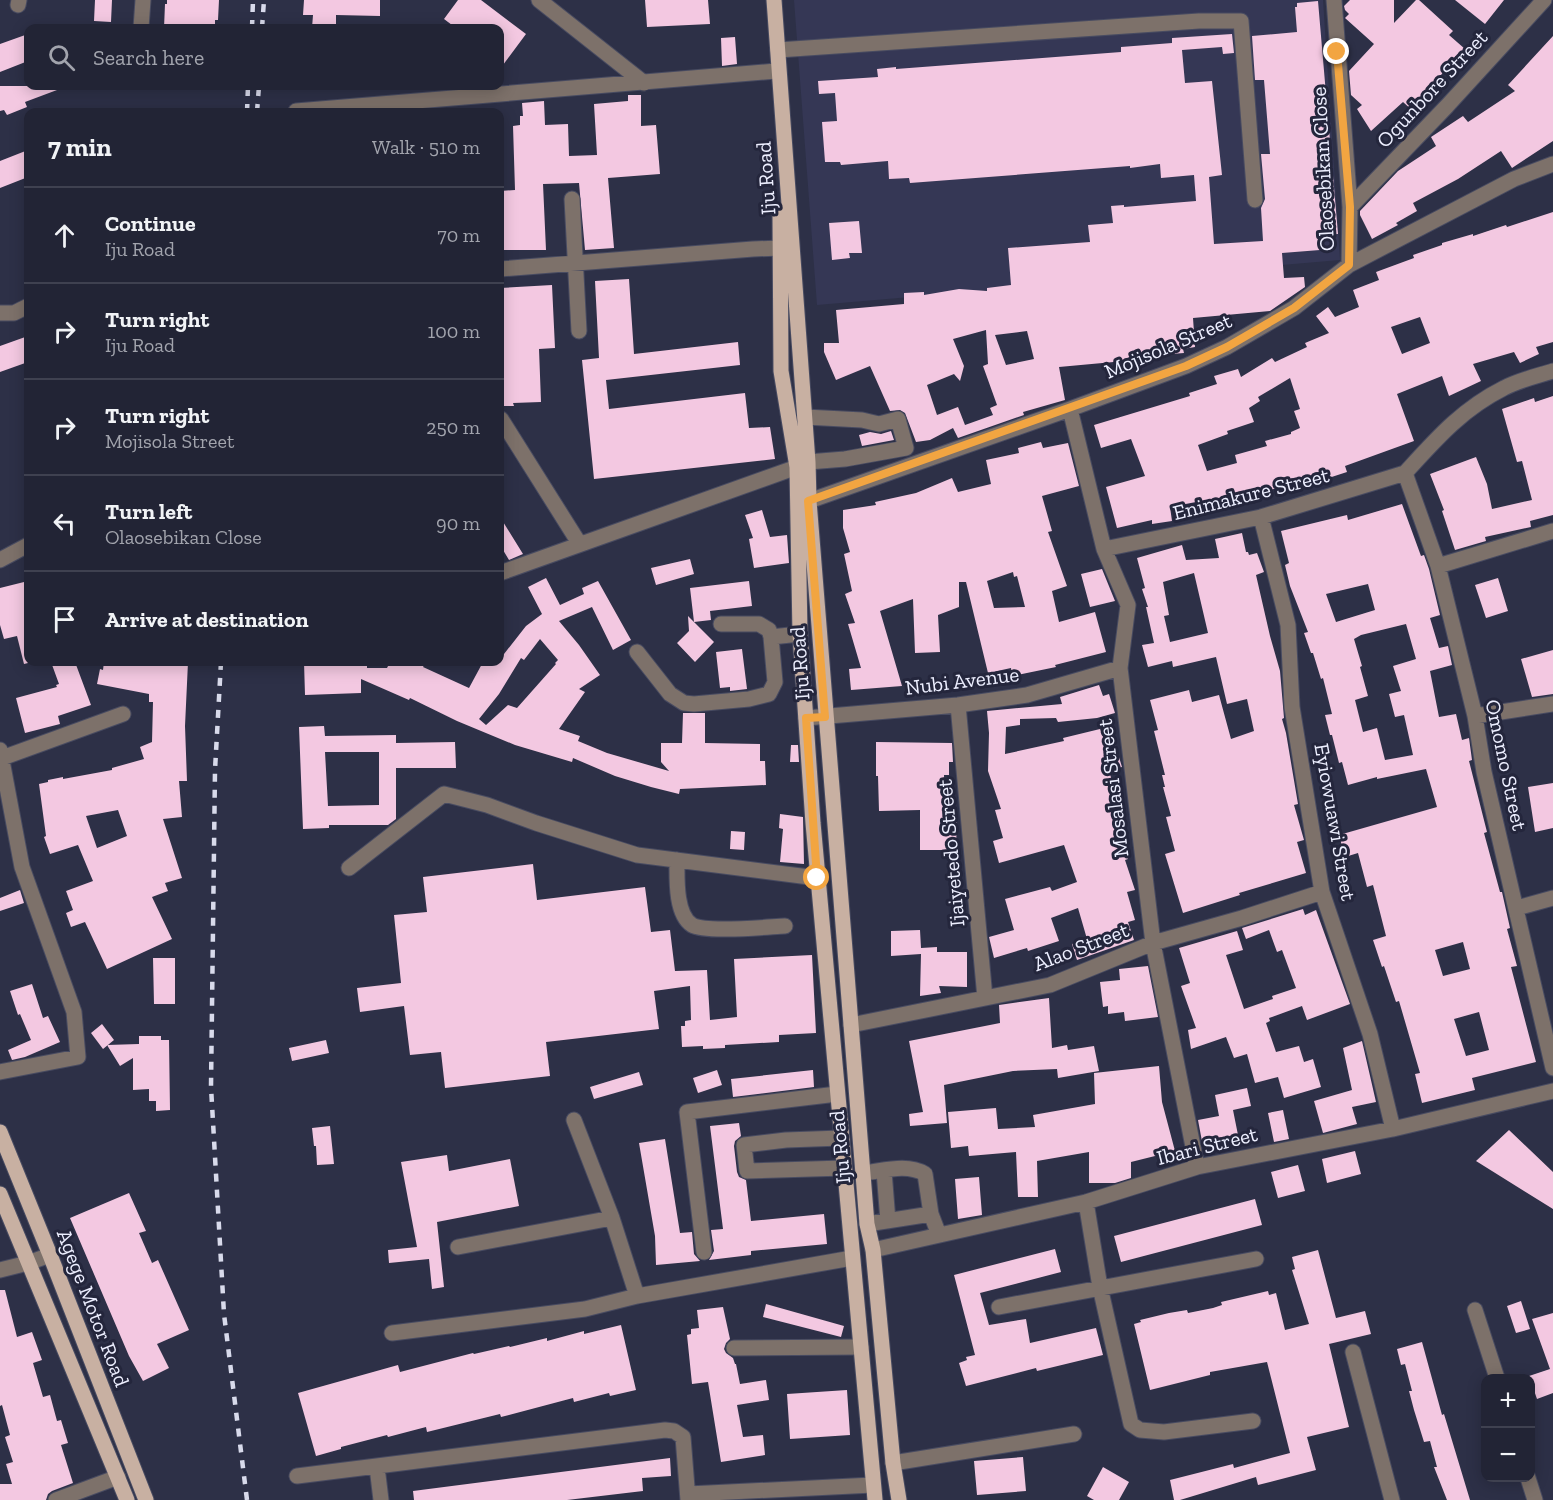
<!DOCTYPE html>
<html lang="en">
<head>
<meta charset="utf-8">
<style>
  body { margin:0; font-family:"Zilla Slab",serif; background:#2e3041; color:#f1f3f6 }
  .controls { position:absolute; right:18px; bottom:18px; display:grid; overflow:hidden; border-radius:12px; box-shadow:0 3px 15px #0003 }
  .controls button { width:54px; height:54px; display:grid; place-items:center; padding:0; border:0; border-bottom:2px solid #3f4150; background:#222435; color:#f1f3f6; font:30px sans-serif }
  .stop { position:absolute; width:18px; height:18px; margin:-14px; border:4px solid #f2a541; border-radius:50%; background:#fff }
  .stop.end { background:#f2a541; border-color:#fff; box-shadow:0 2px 6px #0008 }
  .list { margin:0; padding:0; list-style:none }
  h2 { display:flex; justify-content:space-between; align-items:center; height:78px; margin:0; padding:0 24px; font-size:26px }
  h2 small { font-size:20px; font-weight:400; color:#a2a4ad }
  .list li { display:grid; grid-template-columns:39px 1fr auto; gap:18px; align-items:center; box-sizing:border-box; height:96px; padding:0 24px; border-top:2px solid #3f4150 }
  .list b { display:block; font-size:22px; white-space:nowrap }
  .list p { margin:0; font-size:20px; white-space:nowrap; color:#a2a4ad }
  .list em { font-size:20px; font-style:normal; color:#a2a4ad }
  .icon { flex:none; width:33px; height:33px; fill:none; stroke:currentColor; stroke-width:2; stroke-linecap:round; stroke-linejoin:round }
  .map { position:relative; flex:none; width:1553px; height:1500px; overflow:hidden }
  .search { position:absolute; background:#222435; box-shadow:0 3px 15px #0003; left:24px; top:24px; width:480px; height:66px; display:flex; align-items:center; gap:15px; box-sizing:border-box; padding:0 21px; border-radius:12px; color:#a2a4ad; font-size:22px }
  .panel { position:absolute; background:#222435; box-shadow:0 3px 15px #0003; left:24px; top:108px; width:480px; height:558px; border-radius:12px }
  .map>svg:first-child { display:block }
  .built { fill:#353755 }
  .building { fill:#f3c8e1; fill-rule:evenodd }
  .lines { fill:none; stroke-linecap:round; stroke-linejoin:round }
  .minor-casing { stroke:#484b61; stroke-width:17 }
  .major-casing { stroke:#484b61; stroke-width:17 }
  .minor { stroke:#7d716a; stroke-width:15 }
  .major { stroke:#c8b0a2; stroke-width:15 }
  .rail { stroke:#d8daeb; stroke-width:4.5; stroke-dasharray:8 8; stroke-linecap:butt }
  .route { stroke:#f2a541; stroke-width:8 }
  .labels { text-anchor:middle; stroke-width:6; stroke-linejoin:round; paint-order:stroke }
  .street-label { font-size:21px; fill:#edefff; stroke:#24263c }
</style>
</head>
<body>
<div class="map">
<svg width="1553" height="1500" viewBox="0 0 1553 1500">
  <rect width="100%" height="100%" fill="#2d3047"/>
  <path class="built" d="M794,0H1323L1340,260L817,305Z"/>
  <path class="building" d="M95,0H112L111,22L94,21Z
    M167,0H219L218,20H215V28H164L165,4H167Z
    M304,0H380V16L336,15V28H312L313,15H303Z
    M458,0H481L526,34L500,69V28H456L444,19Z
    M645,0H708L710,24L647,27Z
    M1350,0H1394V23L1416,0H1419L1453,31L1449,35L1465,49L1440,76L1448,83L1439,92L1434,87L1413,111L1403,102L1371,131L1357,109L1362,105L1351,95L1349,71L1374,44L1345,18L1349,14L1345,10L1344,6Z
    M1455,0H1504L1485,24Z
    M1318,1L1338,234L1319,235L1320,250L1282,253L1284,278L1304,277L1305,287L1270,311L1193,318L1195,347L1183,349L1184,353L1146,356V359L1059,367L1065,400L1023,412L1024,415L958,438L953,428L930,440L916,442L905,413L900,410L890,411L870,366L836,380L824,352V343H839L836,310L904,304V293L924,292V295L959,289L987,291V288L1011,285L1008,248L1090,242L1088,225L1113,223L1111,206L1124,205V207L1196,201L1194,175L1161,178L1160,164L1130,168V166L910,183L909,178L889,179L888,161L841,165L840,162H825L822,122L837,121L835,93L819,94L818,81L878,77L877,69L896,67V69L1121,52V47L1172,43V38L1232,34L1234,53L1223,54L1222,47L1182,50L1185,83L1212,81L1222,175L1209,177L1214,244L1263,241L1261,208L1265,199L1261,154H1270L1264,80H1255L1252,36L1297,32L1295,7H1297V3ZM986,330L988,364L983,366L997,405L990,408L993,415L965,425L958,407L937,415L927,385L954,374L960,381L964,366L953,339ZM1027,331L1034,359L1006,365L995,335Z
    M28,34V61L0,72V44Z
    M1553,36V141L1512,168L1501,151L1458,179L1413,203L1417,211L1396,223L1398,225L1372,239L1360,215V211L1398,171L1436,146L1431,137L1463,116L1468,122L1515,91L1508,85Z
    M735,37L737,64L722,66L721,38Z
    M0,86H65V87L25,102L27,107L7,115L4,110L0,111Z
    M628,95H641V126L656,125L660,174L608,178L614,248L585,250L579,183L543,184L546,250H500V191L515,190L513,126L520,125V116H523L522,103L544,101L545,125L568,124L569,156L597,155L594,104L628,101Z
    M28,150V177L0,188V161Z
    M1553,212V342L1536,347L1539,354L1520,363L1514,352L1473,364L1481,381L1449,396L1442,376L1397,394L1414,441L1345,466L1347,472L1310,484L1308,480L1213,505L1214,509L1199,513L1196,502L1170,507L1172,521L1152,524V520L1117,528L1106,487L1145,476L1131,439L1101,448L1094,425L1190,396L1189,393L1217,384L1214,376L1238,369L1241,377L1272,358L1275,362L1307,347L1305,343L1329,333L1316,316L1328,307L1335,317L1359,307L1353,290L1379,280L1376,272L1414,258L1413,255L1442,245V243L1473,234V236L1506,225L1507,227ZM1420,317L1430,343L1402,354L1391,327ZM1290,378L1300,409L1294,411L1300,428L1291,432V434L1265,441L1267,446L1235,455L1237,463L1207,471L1198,445L1228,434L1227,431L1254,422L1249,408L1260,401L1258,397Z
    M859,221L862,253H849L850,258L832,260L829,223Z
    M629,279L634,354L738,342L740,365L606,380L609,409L745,393L749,428L770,427L775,459L594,479L582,360L599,358L595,281Z
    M552,285L555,348L539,349L541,402L513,403L514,406H500V288Z
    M28,336V362L0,372V346Z
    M1553,396V515L1530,521L1531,527L1485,537L1486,541L1455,550L1442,511L1444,510L1430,474L1476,457L1487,484L1492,509L1532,500L1522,461L1517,462L1502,409L1534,398L1535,402Z
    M891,431L894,440L862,446L859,435L870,432L881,434Z
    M1041,442L1043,448L1068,443L1079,486L1042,496L1052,531L1048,532L1067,586L1052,591L1059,622L1095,612L1106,652L1055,665L1056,667L1012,676L1011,668L988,673L966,582H959V607L938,615L940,652L915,653L913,599L880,611L902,686L851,690L849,669L861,668L848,624L855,623L845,594L852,591L844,554L850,552L843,528V510L876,505L875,502L916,493L952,478L958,492L991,484L986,460L1019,453L1018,448ZM1013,572L1014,577L1017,576L1025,607L994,608L987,581Z
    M1402,504L1421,556L1424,555L1429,569L1440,615L1430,618L1439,648L1448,646L1452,665L1430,671L1439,717L1456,714L1462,740L1469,738L1472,760L1469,761L1487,832L1484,833L1500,892H1502L1510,928L1507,929L1517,966L1511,967L1536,1062L1472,1078L1475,1090L1422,1103L1415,1074L1420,1073L1399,1001L1396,1002L1384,966L1382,967L1373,940L1386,936L1373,885L1367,887L1358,853L1345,857L1339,835L1437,807L1426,769L1377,779V777L1348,785L1342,762L1339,763L1332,735H1330L1325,715L1332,714L1323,678L1321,679L1313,653H1311L1304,633L1308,632L1290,586L1285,565L1289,563L1281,531L1347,515L1348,520ZM1368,584L1375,610L1336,622L1326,594ZM1406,624L1416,659L1393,666L1401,691L1389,694L1395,717L1404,715L1413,755L1385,760L1377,728L1363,732L1355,700L1368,696L1360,667L1362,666L1354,639L1361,635ZM1463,942L1470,969L1443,976L1435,950ZM1479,1012L1489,1050L1466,1056L1454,1019Z
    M762,510L770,537L787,535L789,563L754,568L749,539L753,538L745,515Z
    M500,517L523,554L509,560L500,545Z
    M1242,533L1246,552H1248L1249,555L1257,553L1264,572L1256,575L1270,636L1280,671L1284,718L1282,719L1286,733L1298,804L1294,805L1304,840L1297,842L1306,873L1239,893L1240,895L1183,913L1165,854L1175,851L1166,817L1171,816L1163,787H1165L1162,775H1165L1154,731L1158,730L1150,700L1189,690L1192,702L1219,695L1231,739L1254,731L1247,699L1227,704L1216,657L1173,667L1172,661L1148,667L1142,645L1154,643L1146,607H1148L1142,589L1145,588L1137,558L1182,545L1186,560L1219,558L1215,539ZM1194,573L1208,633L1170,642L1164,616L1169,615L1163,582Z
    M690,559L694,574L656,585L651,568Z
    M1102,569L1115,601L1090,607L1081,574Z
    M546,578L560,605L584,594L582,588L598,581L631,640L613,650L592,607L559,621L579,645L600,675L579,689L585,692L559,729L580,736L578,741L607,753L669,771L661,762V743H682L683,713H705V743L760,744V761H765L766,785L680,789L679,794L651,787L615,776L573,758L572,762L515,745L457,721L410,698L409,700L361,679V693L305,695L304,662H367V668H387L390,662H426L423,667L469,688L483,662H500V651L504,654L526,626L542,614L528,587ZM540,639L558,660L555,663L556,664L517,708L508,705L486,725L479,719L499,694L521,658L524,660Z
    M1498,578L1508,611L1486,618L1475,585Z
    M28,581V663L24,664L17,636L4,639L0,625V588Z
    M749,581L752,606L710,611L711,620L694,622L714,642L695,662L677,643L689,631L688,616L694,622L690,588Z
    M742,649L747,689L730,691V687L720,688L716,652Z
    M1553,650V694L1532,697L1521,659Z
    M51,662H75L91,705L58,716L60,724L25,733L16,698L57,687L56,685L59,684Z
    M104,662H188L185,726L187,781H179L182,817L163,819L182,878L165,883L168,891L152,897L172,939L107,969L85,922L71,927L66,913L73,910L66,891L93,881L78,845L50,854L44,837L46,836L39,784L48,782V780L63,777V779L112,770V768L144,759L140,747L152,742L153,702H149V694L97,684L100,669L103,670ZM118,810L127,836L97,848L86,816Z
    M1099,685L1103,696L1109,694L1115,713L1097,718L1058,722L1056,718L1020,719V725L1006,727L1005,754L1064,741L1063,738L1100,729L1107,747L1115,744L1122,767L1109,770L1118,804L1114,805L1128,852L1126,853L1128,859L1125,860L1135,890L1127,892L1135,920L1128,922L1134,940L1077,960L1072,944L1087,939L1078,908L1051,918L1059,941L1028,951L1027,948L994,958L989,937L1014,930L1005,899L1050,887L1052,891L1077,882L1064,845L999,863L993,841L1003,838L995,810L1001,809L988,771L989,733L987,711L1062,704L1060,697Z
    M324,726L325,736L396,735V743L455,742L456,768H396V819L388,825H329V828L303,829L299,727ZM325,752H379V805L328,806Z
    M876,742L952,743L953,762H949V775H944L945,813H957L956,850H920V810L879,811L878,776H876Z
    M791,745H798L799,762H790Z
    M1553,783V828L1535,832L1528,787Z
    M780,814L803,817L804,864L780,862L783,829L779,828Z
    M731,831L745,832L744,850L730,849Z
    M533,864L537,900L645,887L651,932L670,930L675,971L707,970L710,1020L737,1017L734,959L812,955L816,1033L779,1035V1042L725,1045V1048L703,1049V1046L682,1047L681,1026H685V1021L691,1020L690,986L654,991L659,1029L546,1042L550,1076L445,1088L441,1052L410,1055L404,1006L360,1012L357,988L401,983L394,915L427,912L423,877Z
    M20,890L24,903L0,911V898Z
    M1303,909L1305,915L1316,910L1350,1004L1307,1020L1302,1006L1269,1018L1270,1021L1266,1023L1276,1052L1299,1046L1304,1062L1313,1059L1321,1087L1284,1098L1278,1077L1255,1083L1247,1054L1234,1058L1226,1037L1191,1049L1188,1030L1196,1028L1181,986L1190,983L1179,948L1237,931L1243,950L1226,955L1244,1009L1273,999L1272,996L1296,988L1282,950L1277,952L1269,930L1246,939L1242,928Z
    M920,930L921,948L937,947V952H967V987L939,986L941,993L920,996L921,954L891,956V931Z
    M153,958H175V1004H154Z
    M1148,966L1158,1017L1125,1021L1124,1012L1108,1014V1006L1103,1007L1100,982L1120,980L1119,969Z
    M32,984L43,1018L48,1016L60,1042L25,1057L12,1060L8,1050L31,1040L20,1014L18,1015L10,991Z
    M1049,998L1052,1048L1067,1045L1068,1050L1094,1046L1099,1071L1058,1078L1057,1069L1013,1071L944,1085L947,1123L910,1126L909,1114L923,1112L909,1041L1000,1023L999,1005Z
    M102,1024L114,1040L103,1049L91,1033Z
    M139,1036H161V1040H169L170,1110L156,1111V1101H149V1089L133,1090V1058L120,1066L107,1045L139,1044Z
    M326,1040L329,1053L292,1061L289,1048Z
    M1362,1041L1376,1102L1352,1107L1357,1124L1323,1133L1314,1101L1352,1090L1343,1048Z
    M1159,1066L1162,1102L1175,1151L1131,1162V1178L1115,1183H1089V1152L1037,1161L1038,1197H1018L1016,1152L969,1156L968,1146L951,1148L948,1112L996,1108L998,1129L1035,1127L1033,1115L1095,1104L1094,1073Z
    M717,1070L722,1085L698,1093L693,1078Z
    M813,1070L814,1087L733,1097L731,1079Z
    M639,1072L643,1085L594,1099L590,1087Z
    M1247,1088L1251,1106L1233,1110L1240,1145L1204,1152L1198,1120L1219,1116L1215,1095Z
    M1283,1110L1289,1139L1274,1142L1268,1113Z
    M739,1123L741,1136L735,1141L734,1146L737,1172L739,1177L746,1180L751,1221L824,1214L827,1244L751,1251V1255L709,1260L714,1251L711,1230L723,1229L710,1126Z
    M330,1126L334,1164L317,1165L316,1146H314L312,1128Z
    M1509,1130L1553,1172V1209L1476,1161Z
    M665,1139L680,1233L692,1232L694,1254L700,1261L656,1265L655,1236L639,1143Z
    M1355,1151L1361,1174L1327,1183L1322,1159Z
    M447,1155L449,1171L510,1159L519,1206L437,1222L444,1287L432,1289L429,1259L389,1263L388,1250L417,1247L401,1162Z
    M1298,1165L1305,1191L1278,1198L1271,1172Z
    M979,1177L982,1215L958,1219L955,1179Z
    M129,1193L146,1231L139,1233L152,1263L158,1260L189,1330L157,1344L169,1368L143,1381L129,1356L70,1218Z
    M1255,1199L1262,1225L1121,1262L1114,1236Z
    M1055,1249L1061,1272L980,1293L989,1325L1026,1319L1030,1343L1096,1328L1103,1355L1037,1371L1036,1368L966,1386L959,1363L967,1360L966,1357L975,1355L954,1275Z
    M1318,1250L1336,1318L1365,1311L1371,1334L1329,1344L1349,1427L1307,1437L1316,1470L1258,1485L1256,1477L1180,1500H1174L1170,1480L1233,1464L1234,1468L1290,1453L1267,1362L1210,1372V1375L1150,1390L1134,1324L1141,1322L1140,1320L1169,1313L1187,1310L1188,1313L1213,1308L1222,1305L1221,1302L1268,1291L1269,1295L1276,1293L1285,1330L1309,1324L1292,1270L1295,1269L1292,1257Z
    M0,1290H5L17,1337L32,1332L42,1360L33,1363L43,1397L50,1395L57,1421L61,1420L68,1443L61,1445L73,1483L52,1491L48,1494L46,1500H0V1484H12L6,1464L13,1462L5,1437L10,1435L2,1405L0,1406Z
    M1521,1301L1530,1329L1516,1333L1507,1306Z
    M766,1304L844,1326L841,1337L763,1317Z
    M723,1307L730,1339L726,1343L724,1349L726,1353L733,1358L735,1364H736L740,1384L766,1380L769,1400L737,1405L743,1437L763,1435L765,1455L721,1462L708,1382L692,1384L687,1335L691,1334V1329L699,1328L697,1310Z
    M1553,1313V1393L1537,1399L1529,1376L1550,1369L1532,1319Z
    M621,1325L636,1390L610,1396L609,1393L574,1402L573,1398L501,1417L500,1414L427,1432L426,1427L388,1437L387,1435L341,1447V1449L316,1456L298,1393L398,1365L400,1372L473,1353L474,1354L509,1346L510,1347L547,1338V1341L584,1331V1334Z
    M1422,1342L1442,1415L1444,1414L1470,1500H1447L1434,1467H1437L1430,1441L1424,1442L1414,1410L1409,1391H1412L1405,1364L1401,1365L1397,1349Z
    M847,1390L850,1435L790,1439L787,1394Z
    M1023,1457L1026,1491L977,1495L974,1461Z
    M670,1458L671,1476L642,1478L643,1491L567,1500H414L413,1491Z
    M1103,1467L1129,1482L1119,1500H1094L1087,1496Z"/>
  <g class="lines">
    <defs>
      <path id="minor" d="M539,0L644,83
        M1334,0L1350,207L1349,265
        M18,5L19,0
        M141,28L143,0
        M778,50L1199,21H1241L1255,200
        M296,111L776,71
        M572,199L579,331
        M1350,207L1447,106L1544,0
        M500,269L753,249L781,248
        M0,313H14L28,306
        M1070,409L1104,549L1128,605L1120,668L1153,943L1197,1167
        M805,417L862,420L879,424L898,419L906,448L845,459L808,462
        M501,419L579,543
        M1405,473L1438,566L1475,716L1484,772L1553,1068
        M1405,473C1436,439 1462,409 1504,388C1519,380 1537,376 1553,371
        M809,501L1070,409L1186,366L1227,347L1294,308L1349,265L1514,179L1553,164
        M1261,517L1288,625L1292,707L1322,892L1370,1034L1393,1129
        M1104,549L1261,517L1405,473
        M0,560L28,545
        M1438,566L1553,531
        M500,573L797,467
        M771,637L800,634
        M637,652L670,694L684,703L694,704L749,699L769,694L775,682L771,637L769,630L759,624H721
        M958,705L985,998
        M1475,716L1553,704
        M806,718L958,705L1027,695L1120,668
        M0,750L22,867L74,1012L78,1057L0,1072
        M2,758L123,714
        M677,860C677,877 675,914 692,925C706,933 766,927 785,926
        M349,868L444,794L487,805L536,823L637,855L817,878
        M1517,908L1553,898
        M851,1025L1050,985L1153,943L1242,918L1322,892
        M574,1120L612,1218
        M841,1138L786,1140L744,1145L747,1171L844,1168
        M884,1171L888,1221
        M863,1173C883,1171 907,1163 925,1174L931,1214L939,1235
        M1086,1202L1100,1287L1131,1424L1140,1430L1164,1432L1253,1421
        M867,1224L931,1214
        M458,1247L612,1218L637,1296L852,1258
        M873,1250L1086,1202L1197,1167L1393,1129L1553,1091
        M704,1252L687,1112L837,1094
        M0,1270L28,1263L50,1255
        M999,1307L1256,1259
        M1475,1310L1497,1378
        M392,1333L585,1309L637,1296
        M734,1348L861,1347
        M1353,1352L1392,1500
        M893,1463L1074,1434
        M377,1467L381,1500
        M297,1476L665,1430L674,1431L683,1437L688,1500
        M1528,1478L1535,1500
        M688,1494L873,1485
        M56,1500L118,1477"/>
      <path id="major" d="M774,0L808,462L809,501L867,1224L873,1250L893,1463L899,1500
        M780,215L781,371L797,467L800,634L813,823L875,1500
        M0,1132L50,1255L146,1500
        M0,1194L127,1500"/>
    </defs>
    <use href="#minor" class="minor-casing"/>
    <use href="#major" class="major-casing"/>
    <use href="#minor" class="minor"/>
    <use href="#major" class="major"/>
    <path class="rail" d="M252,28L253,0
      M262,28L264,0
      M247,112L248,86
      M257,112L259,86
      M221,662L215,770L211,1087L224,1314L247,1500"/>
  </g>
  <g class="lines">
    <path class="route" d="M817,878L806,718L825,717L808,501L1186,366L1227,347L1294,308L1349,265L1350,207L1337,52"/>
  </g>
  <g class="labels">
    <g class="street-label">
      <text transform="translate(1432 89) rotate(-47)" y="7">Ogunbore Street</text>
      <text transform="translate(1323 169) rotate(-93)" y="7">Olaosebikan Close</text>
      <text transform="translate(766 178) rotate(-94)" y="7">Iju Road</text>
      <text transform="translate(1168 346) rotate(-23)" y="7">Mojisola Street</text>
      <text transform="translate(1251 494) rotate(-14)" y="7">Enimakure Street</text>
      <text transform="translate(800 663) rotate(-94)" y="7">Iju Road</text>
      <text transform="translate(962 681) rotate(-7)" y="7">Nubi Avenue</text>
      <text transform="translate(1506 765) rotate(78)" y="7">Omomo Street</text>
      <text transform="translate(1113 788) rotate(-97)" y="7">Mosalasi Street</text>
      <text transform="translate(1335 822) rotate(80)" y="7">Eyiowuawi Street</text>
      <text transform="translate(951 853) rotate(-95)" y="7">Ijaiyetedo Street</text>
      <text transform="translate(1081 947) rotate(-21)" y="7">Alao Street</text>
      <text transform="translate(1207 1146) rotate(-14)" y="7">Ibari Street</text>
      <text transform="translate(840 1147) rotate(-95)" y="7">Iju Road</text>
      <text transform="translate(93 1308) rotate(69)" y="7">Agege Motor Road</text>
    </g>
  </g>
</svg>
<div class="controls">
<button>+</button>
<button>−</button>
</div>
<div class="stop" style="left:817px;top:878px"></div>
<div class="stop end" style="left:1337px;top:52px"></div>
<div class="search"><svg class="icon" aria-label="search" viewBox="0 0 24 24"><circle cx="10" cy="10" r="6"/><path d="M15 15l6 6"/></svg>Search here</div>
<section class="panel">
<h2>7 min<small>Walk · 510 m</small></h2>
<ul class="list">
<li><svg class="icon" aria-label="ahead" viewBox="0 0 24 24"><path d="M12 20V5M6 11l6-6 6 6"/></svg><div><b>Continue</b><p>Iju Road</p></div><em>70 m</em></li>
<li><svg class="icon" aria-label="right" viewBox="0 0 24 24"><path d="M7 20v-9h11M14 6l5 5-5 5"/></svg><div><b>Turn right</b><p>Iju Road</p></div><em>100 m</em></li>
<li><svg class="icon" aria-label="right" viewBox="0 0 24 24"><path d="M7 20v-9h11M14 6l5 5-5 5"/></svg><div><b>Turn right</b><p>Mojisola Street</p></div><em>250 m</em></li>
<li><svg class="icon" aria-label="left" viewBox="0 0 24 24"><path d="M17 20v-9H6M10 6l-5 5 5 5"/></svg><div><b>Turn left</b><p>Olaosebikan Close</p></div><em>90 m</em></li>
<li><svg class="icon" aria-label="arrive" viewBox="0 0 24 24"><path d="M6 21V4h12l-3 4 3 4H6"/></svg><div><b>Arrive at destination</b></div></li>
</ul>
</section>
</div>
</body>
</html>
